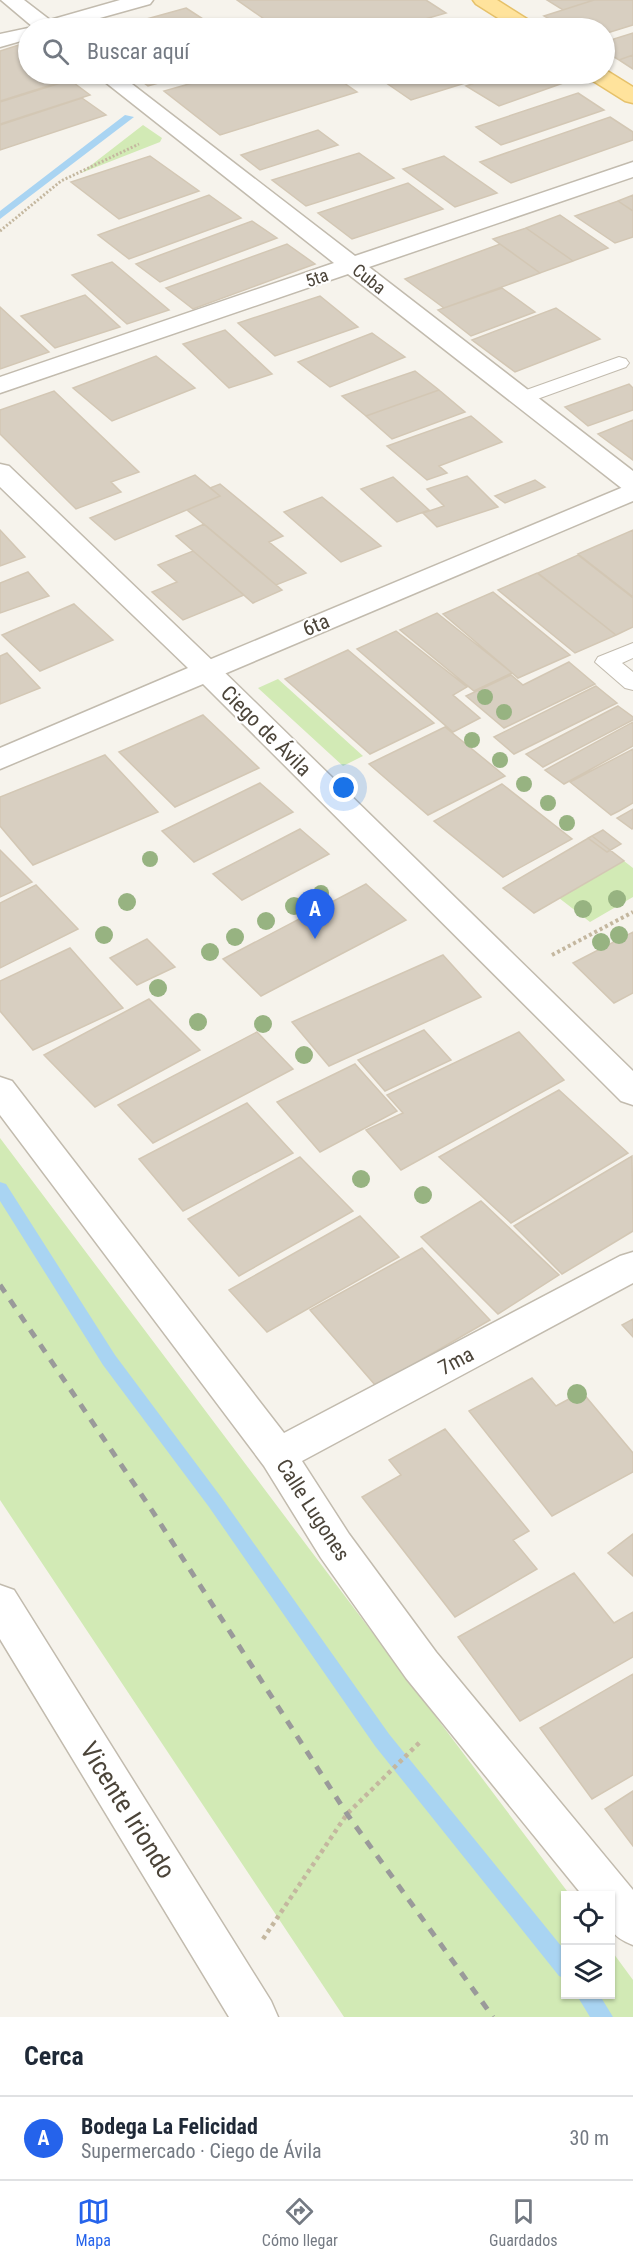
<!DOCTYPE html>
<html lang="es">
<head>
<meta charset="utf-8">
<style>
  body { margin:0; font-family:"Roboto Condensed",sans-serif; background:#f2f2f3; color:#1f2937 }
  .controls { position:absolute; right:18px; bottom:18px; display:grid; overflow:hidden; border-radius:0px; box-shadow:0 2px 4px #0004 }
  .controls button { width:54px; height:54px; display:grid; place-items:center; padding:0; border:0; border-bottom:2px solid #e0e1e3; background:#fff; color:#1f2937; font:30px sans-serif }
  .you { position:absolute; left:344px; top:788px; width:21px; height:21px; margin:-15px; border:4px solid #fff; border-radius:50%; background:#1a73e8; box-shadow:0 0 0 9px #1a73e833 }
  .badge { display:grid; place-items:center; width:39px; height:39px; border-radius:50%; background:#2563eb; color:#fff; font-size:20px; font-weight:700 }
  .pin { position:absolute; translate:-50% -50px; filter:drop-shadow(0 2px 3px #0008) }
  .pin::after { content:''; position:absolute; top:32px; width:21px; height:18px; background:inherit; clip-path:polygon(0 0,100% 0,50% 100%) }
  .list { margin:0; padding:0; list-style:none }
  h2 { display:flex; justify-content:space-between; align-items:center; height:78px; margin:0; padding:0 24px; font-size:26px }
  h2 small { font-size:20px; font-weight:400; color:#747a83 }
  .list li { display:grid; grid-template-columns:39px 1fr auto; gap:18px; align-items:center; box-sizing:border-box; height:84px; padding:0 24px; border-top:2px solid #e0e1e3 }
  .list b { display:block; font-size:22px; white-space:nowrap }
  .list p { margin:0; font-size:20px; white-space:nowrap; color:#747a83 }
  .list em { font-size:20px; font-style:normal; color:#747a83 }
  .icon { flex:none; width:33px; height:33px; fill:none; stroke:currentColor; stroke-width:2; stroke-linecap:round; stroke-linejoin:round }
  .map { position:relative; flex:none; width:633px; height:2017px; overflow:hidden }
  .search { position:absolute; background:#fff; box-shadow:0 2px 4px #0004; left:18px; right:18px; top:18px; height:66px; display:flex; align-items:center; gap:15px; box-sizing:border-box; padding:0 21px; border-radius:33px; color:#747a83; font-size:22px }
  .sheet { height:162px; background:#fff }
  nav { display:flex; justify-content:space-around; align-items:center; box-sizing:border-box; height:84px; border-top:2px solid #e0e1e3; background:#fff; font-size:16px; color:#747a83 }
  nav a { display:grid; justify-items:center; gap:3px }
  nav .on { color:#2563eb }
  .map>svg:first-child { display:block }
  .green { fill:#d2eab5 }
  .lines { fill:none; stroke-linecap:round; stroke-linejoin:round }
  .stream { fill:#a9d4f2; fill-rule:evenodd }
  .building { fill:#d8cfc1; stroke:#d3c7b4; stroke-width:1.5 }
  .service-casing { stroke:#c2bbae; stroke-width:2 }
  .minor-casing { stroke:#c2bbae; stroke-width:3 }
  .tertiary-casing { stroke:#c2bbae; stroke-width:3 }
  .primary-casing { stroke:#e6c16a; stroke-width:3 }
  .path-far2 { stroke:#c4b79f; stroke-width:3; stroke-dasharray:2 2; stroke-linecap:butt }
  .path-far1 { stroke:#c4b79f; stroke-width:4; stroke-dasharray:3 3; stroke-linecap:butt }
  .path { stroke:#c4b79f; stroke-width:4.5; stroke-dasharray:4 4; stroke-linecap:butt }
  .service { fill:#fff; fill-rule:evenodd }
  .minor { fill:#fff; fill-rule:evenodd }
  .tertiary { fill:#fff; fill-rule:evenodd }
  .primary { fill:#ffe39c; fill-rule:evenodd }
  .rail { stroke:#9a9a9a; stroke-width:5; stroke-dasharray:9 9; stroke-linecap:butt }
  .tree { fill:#97b381 }
  .labels { text-anchor:middle; stroke-width:4.5; stroke-linejoin:round; paint-order:stroke }
  .far-street-label { font-size:18px; fill:#4b4439; stroke:#fff }
  .street-label { font-size:21px; fill:#4b4439; stroke:#fff }
  .near-street-label { font-size:26px; fill:#4b4439; stroke:#fff }
</style>
</head>
<body>
<div class="map">
<svg width="633" height="2017" viewBox="0 0 633 2017">
  <rect width="100%" height="100%" fill="#f6f3ec"/>
  <path class="green" d="M143,125L162,138L160,142L81,173Z
    M278,679L363,756L343,766L258,688Z
    M624,861L633,868V897L590,922L559,898Z
    M0,1138L570,1895L566,1896V1994H610L611,1950L633,1980V2017H344L0,1500Z"/>
  <g class="lines">
    <path class="stream" d="M125,115L134,117L0,219V211Z
      M0,1182L6,1184L115,1355L221,1497L389,1734L566,1952V1979L559,1976L375,1746L209,1507L103,1365L0,1201Z
      M576,1994H599L613,2017H590Z"/>
  </g>
  <path class="building" d="M237,0H426L446,13L394,28H277Z
    M547,0H594L563,10Z
    M594,0H633V25L604,34V28H565L544,16Z
    M186,8L217,28H114Z
    M633,33V55L619,60L604,51V42Z
    M28,42V74H77L80,76L0,101V51Z
    M633,55V69L619,60Z
    M132,74H191L148,86Z
    M224,74H331L357,92L220,135L164,91Z
    M403,74H494L411,100L382,80Z
    M501,74H547L563,83L499,106L466,86Z
    M70,80L90,95L0,124V102Z
    M578,93L604,110L501,145L476,127Z
    M82,98L106,115L0,150V125Z
    M610,117L633,132V140L511,183L480,162Z
    M318,130L338,145L260,170L241,155Z
    M359,153L394,178L306,206L272,180Z
    M150,156L199,191L119,219L71,182Z
    M444,156L497,193L455,207L403,169Z
    M408,183L443,209L352,239L318,213Z
    M209,195L241,218L129,259L98,235Z
    M633,195V211L618,201Z
    M618,201L633,211V237L615,243L575,216Z
    M560,215L608,248L573,261L526,228Z
    M252,221L277,238L160,282L136,264Z
    M526,228L573,261L540,273L493,239Z
    M287,244L315,264L193,309L166,288Z
    M500,244L540,273L444,308L405,279Z
    M112,262L169,310L127,324L72,275Z
    M502,288L535,312L471,336L438,310Z
    M85,295L120,327L55,348L21,316Z
    M320,296L358,327L275,356L238,323Z
    M0,307L49,352L0,369Z
    M556,308L600,339L515,372L472,340Z
    M225,330L272,374L229,388L183,344Z
    M372,333L405,357L330,387L298,362Z
    M156,356L195,388L112,421L73,388Z
    M415,371L439,390L366,416L342,396Z
    M629,384L633,388V410L588,426L565,407Z
    M439,390L465,412L392,439L366,416Z
    M54,391L139,472L111,482L121,492L76,509L0,434V410Z
    M471,416L502,442L439,466L447,473L427,480L387,446Z
    M633,420V460L598,434Z
    M195,475L220,496L115,540L90,518Z
    M467,476L498,507L437,527L423,513L444,506L427,489Z
    M393,477L429,510L397,522L361,489Z
    M535,480L545,487L505,503L495,496Z
    M220,484L283,536L269,542L306,573L276,585L187,510L220,496L210,488Z
    M322,497L381,546L341,562L284,512Z
    M204,524L240,554L282,590L253,603L176,536Z
    M0,530L25,557L0,566Z
    M633,530V597L578,554Z
    M193,551L244,595L183,620L152,592L177,582L158,565Z
    M578,555L633,598V627L616,635L538,573Z
    M28,572L49,596L0,613V583Z
    M537,573L616,635L575,653L498,590Z
    M493,592L570,655L518,678L443,614Z
    M74,604L113,640L40,671L2,635Z
    M437,613L512,673L474,691L400,630Z
    M396,631L467,687L453,695L480,718L453,732L357,649Z
    M348,650L434,723L370,754L285,679Z
    M7,653L40,688L0,704V656Z
    M569,662L595,684L504,728L466,696L511,675L523,685Z
    M596,686L617,703L514,754L494,737Z
    M618,706L633,717V720L543,767L526,754Z
    M203,715L259,768L175,807L119,752Z
    M633,722V746L564,784L545,770Z
    M445,727L505,776L428,815L369,764Z
    M633,749V803L619,811L611,815L570,782Z
    M105,755L158,812L33,865L0,826V797Z
    M260,783L293,812L194,862L162,831Z
    M502,784L572,839L503,877L434,821Z
    M633,809V828L632,829L617,818Z
    M300,829L329,854L242,900L213,874Z
    M603,830L621,844L607,852L588,838Z
    M592,836L624,861L534,913L503,888Z
    M0,850L32,882L0,897Z
    M366,884L406,920L261,996L223,959Z
    M36,885L78,929L0,968V903Z
    M633,932V993L614,1003L573,963Z
    M147,939L175,967L137,985L110,958Z
    M70,948L123,1008L33,1050L0,1011V981Z
    M443,955L481,997L329,1066L292,1022Z
    M149,999L200,1050L95,1107L44,1055Z
    M424,1030L451,1060L385,1091L358,1060Z
    M257,1032L293,1069L153,1143L118,1105Z
    M519,1032L564,1080L401,1170L366,1130L403,1113L387,1095Z
    M355,1064L397,1111L320,1152L277,1102Z
    M559,1090L628,1153L511,1223L439,1157Z
    M247,1103L293,1153L183,1211L139,1159Z
    M632,1156L633,1231L562,1274L514,1226Z
    M300,1157L353,1211L239,1276L188,1219Z
    M481,1201L559,1275L498,1314L421,1237Z
    M360,1216L399,1257L267,1332L229,1290Z
    M422,1248L490,1320L376,1386L310,1310Z
    M633,1319V1337L622,1325Z
    M532,1378L556,1406L582,1392L633,1453V1472L552,1516L469,1411Z
    M445,1429L529,1531L513,1540L537,1569L455,1617L362,1497L401,1475L389,1460Z
    M633,1534V1576L608,1553Z
    M574,1573L614,1623L633,1612V1657L520,1721L458,1637Z
    M633,1674V1775L592,1799L540,1728Z
    M633,1791V1846L605,1809Z"/>
  <g class="lines">
    <defs>
      <path id="service" d="M619,357L626,359L629,363L626,367L529,402H515L512,398L515,394Z
        M633,643V658L622,663L633,672V690L625,688L595,662L598,657Z"/>
      <path id="minor" d="M1,0H24L50,20L120,0H153L150,4L64,28H28V39L0,47V34L33,27Z
        M95,74H119L355,256L633,162V177L369,267L633,471V492L624,490L348,274L0,393V377L334,263Z
        M0,464L9,466L217,665L633,1071V1105L621,1101L203,684L0,769V748L188,668L0,487Z
        M0,1077L12,1081L284,1433L620,1256L633,1252V1283L302,1461L349,1534L436,1652L633,1890V1945C604,1934 610,1923 610,1896H583L406,1678L321,1558L264,1466L0,1115Z
        M0,1585L14,1590L271,2001L278,2017H229L0,1639Z"/>
      <path id="tertiary" d="M633,483V501L217,677L207,680L197,677L193,671L197,665Z"/>
      <path id="primary" d="M473,0H497L535,24L538,28H514L476,4Z
        M604,69L633,87V103L625,101L590,79L587,74H604Z"/>
    </defs>
    <use href="#service" class="service-casing"/>
    <use href="#minor" class="minor-casing"/>
    <use href="#tertiary" class="tertiary-casing"/>
    <use href="#primary" class="primary-casing"/>
    <path class="path-far2" d="M0,231L61,181L139,144"/>
    <path class="path-far1" d="M552,955L633,912"/>
    <path class="path" d="M263,1939L347,1814L421,1741"/>
    <use href="#service" class="service"/>
    <use href="#minor" class="minor"/>
    <use href="#tertiary" class="tertiary"/>
    <use href="#primary" class="primary"/>
    <path class="rail" d="M0,1285L151,1509L347,1814L493,2017"/>
  </g>
  <g class="tree">
    <circle cx="485" cy="697" r="8"/>
    <circle cx="504" cy="712" r="8"/>
    <circle cx="472" cy="740" r="8"/>
    <circle cx="500" cy="760" r="8"/>
    <circle cx="524" cy="784" r="8"/>
    <circle cx="548" cy="803" r="8"/>
    <circle cx="567" cy="823" r="8"/>
    <circle cx="150" cy="859" r="8"/>
    <circle cx="321" cy="893" r="8"/>
    <circle cx="617" cy="899" r="9"/>
    <circle cx="127" cy="902" r="9"/>
    <circle cx="294" cy="906" r="9"/>
    <circle cx="583" cy="909" r="9"/>
    <circle cx="266" cy="921" r="9"/>
    <circle cx="104" cy="935" r="9"/>
    <circle cx="619" cy="935" r="9"/>
    <circle cx="235" cy="937" r="9"/>
    <circle cx="601" cy="942" r="9"/>
    <circle cx="210" cy="952" r="9"/>
    <circle cx="158" cy="988" r="9"/>
    <circle cx="198" cy="1022" r="9"/>
    <circle cx="263" cy="1024" r="9"/>
    <circle cx="304" cy="1055" r="9"/>
    <circle cx="361" cy="1179" r="9"/>
    <circle cx="423" cy="1195" r="9"/>
    <circle cx="577" cy="1394" r="10"/>
  </g>
  <g class="labels">
    <g class="far-street-label">
      <text transform="translate(317 278) rotate(-19)" y="6">5ta</text>
      <text transform="translate(369 279) rotate(38)" y="6">Cuba</text>
    </g>
    <g class="street-label">
      <text transform="translate(316 625) rotate(-23)" y="7">6ta</text>
      <text transform="translate(266 731) rotate(45)" y="7">Ciego de Ávila</text>
      <text transform="translate(456 1361) rotate(-28)" y="7">7ma</text>
      <text transform="translate(313 1510) rotate(57)" y="7">Calle Lugones</text>
    </g>
    <g class="near-street-label">
      <text transform="translate(128 1810) rotate(58)" y="9">Vicente Iriondo</text>
    </g>
  </g>
</svg>
<div class="controls">
<button><svg class="icon" aria-label="locate" viewBox="0 0 24 24"><circle cx="12" cy="12" r="6"/><path d="M12 2v4M12 18v4M2 12h4M18 12h4"/></svg></button>
<button><svg class="icon" aria-label="layers" viewBox="0 0 24 24"><path d="M12 4l9 5-9 5-9-5zM3 14l9 5 9-5"/></svg></button>
</div>
<div class="you"></div>
<div class="pin badge" style="left:315px;top:939px">A</div>
<div class="search"><svg class="icon" aria-label="search" viewBox="0 0 24 24"><circle cx="10" cy="10" r="6"/><path d="M15 15l6 6"/></svg>Buscar aquí</div>
</div>
<section class="sheet">
<h2>Cerca<small></small></h2>
<ul class="list">
<li><span class="badge">A</span><div><b>Bodega La Felicidad</b><p>Supermercado · Ciego de Ávila</p></div><em>30 m</em></li>
</ul>
</section>
<nav>
<a class="on"><svg class="icon" aria-label="map" viewBox="0 0 24 24"><path d="M3 6l6-2 6 2 6-2v14l-6 2-6-2-6 2zM9 4v14M15 6v14"/></svg>Mapa</a>
<a><svg class="icon" aria-label="directions" viewBox="0 0 24 24"><path d="M12 3l9 9-9 9-9-9zM9 14v-3h6M13 9l2 2-2 2"/></svg>Cómo llegar</a>
<a><svg class="icon" aria-label="saved" viewBox="0 0 24 24"><path d="M7 4h10v16l-5-4-5 4z"/></svg>Guardados</a>
</nav>
</body>
</html>
